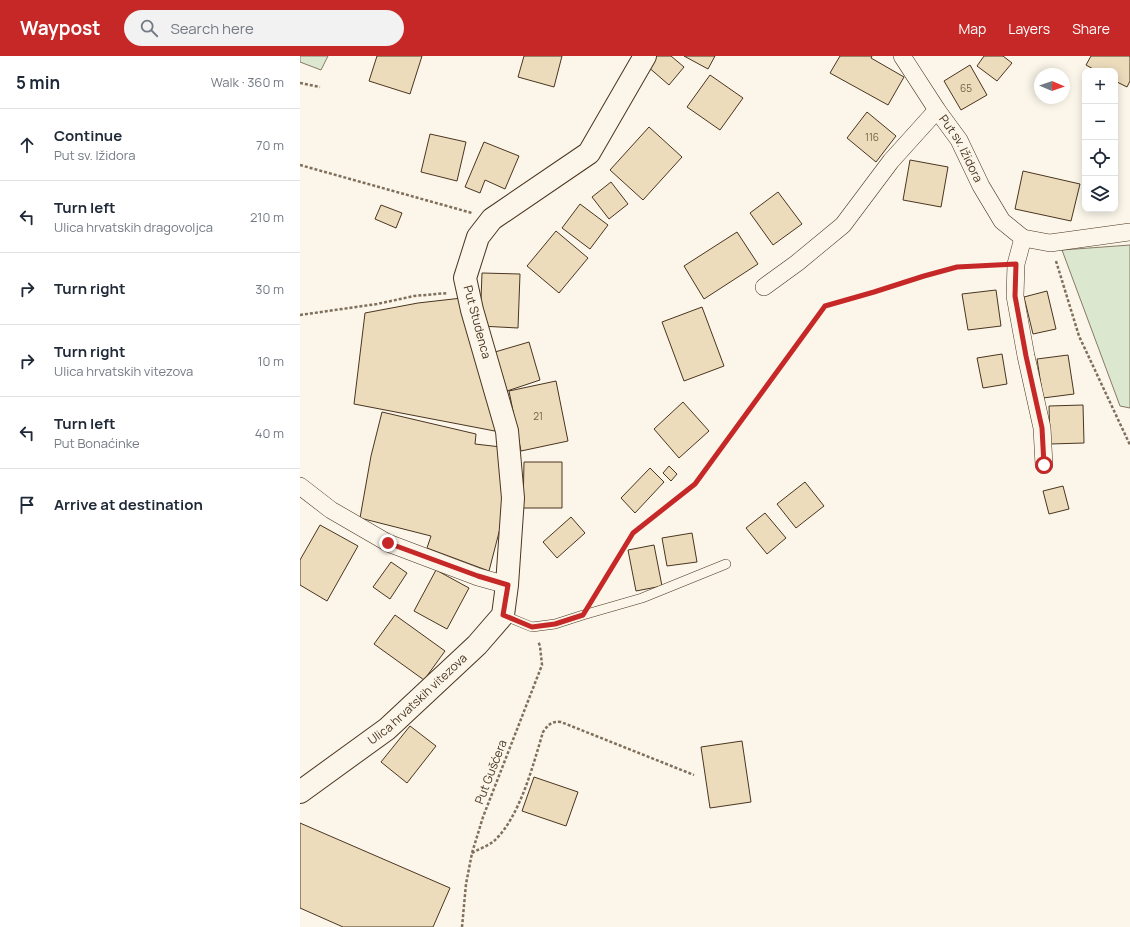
<!DOCTYPE html>
<html lang="en">
<head>
<meta charset="utf-8">
<style>
  body { margin:0; font-family:Manrope,sans-serif; background:#f2f2f3; color:#1f2937 }
  .controls { position:absolute; right:12px; top:12px; display:grid; overflow:hidden; border-radius:8px; box-shadow:0 2px 10px #0003 }
  .controls button { width:36px; height:36px; display:grid; place-items:center; padding:0; border:0; border-bottom:1px solid #e0e1e3; background:#fff; color:#1f2937; font:20px sans-serif }
  .compass { position:absolute; left:734px; top:12px; width:36px; height:36px; border-radius:50%; background:#fff; box-shadow:0 2px 10px #0003; rotate:92deg }
  .stop { position:absolute; width:12px; height:12px; margin:-9px; border:3px solid #c62828; border-radius:50%; background:#fff }
  .stop.end { background:#c62828; border-color:#fff; box-shadow:0 1px 4px #0008 }
  .list { margin:0; padding:0; list-style:none }
  h2 { display:flex; justify-content:space-between; align-items:center; height:52px; margin:0; padding:0 16px; font-size:17px }
  h2 small { font-size:13px; font-weight:400; color:#747a83 }
  .list li { display:grid; grid-template-columns:26px 1fr auto; gap:12px; align-items:center; box-sizing:border-box; height:72px; padding:0 16px; border-top:1px solid #e0e1e3 }
  .list b { display:block; font-size:15px; white-space:nowrap }
  .list p { margin:0; font-size:13px; white-space:nowrap; color:#747a83 }
  .list em { font-size:13px; font-style:normal; color:#747a83 }
  .icon { flex:none; width:22px; height:22px; fill:none; stroke:currentColor; stroke-width:2; stroke-linecap:round; stroke-linejoin:round }
  .map { position:relative; flex:none; width:830px; height:871px; overflow:hidden }
  header { display:flex; align-items:center; gap:24px; box-sizing:border-box; height:56px; padding:0 20px; background:#c62828; color:#fff }
  header strong { font-size:19px }
  nav { display:flex; gap:22px; margin-inline-start:auto; font-size:14px }
  .search { width:280px; height:36px; background:#f2f2f3; display:flex; align-items:center; gap:10px; box-sizing:border-box; padding:0 14px; border-radius:22px; color:#747a83; font-size:15px }
  main { display:flex }
  aside { flex:1; background:#fff }
  .map>svg:first-child { display:block }
  .green { fill:#dce7d0; stroke:#887966 }
  .building { fill:#ecdcbc; stroke:#4a3520 }
  .lines { fill:none; stroke-linecap:round; stroke-linejoin:round }
  .lane-casing { stroke:#4a3520; stroke-width:10 }
  .street-casing { stroke:#4a3520; stroke-width:18 }
  .secondary-casing { stroke:#4a3520; stroke-width:24 }
  .path { stroke:#7f6f5c; stroke-width:2.5; stroke-dasharray:3 2; stroke-linecap:butt }
  .lane { stroke:#fbf6e9; stroke-width:9 }
  .street { stroke:#fbf6e9; stroke-width:17 }
  .secondary { stroke:#fbf6e9; stroke-width:22 }
  .route { stroke:#c62828; stroke-width:5 }
  .labels { text-anchor:middle; stroke-width:3; stroke-linejoin:round; paint-order:stroke }
  .number-label { font-size:10px; fill:#725f47 }
  .street-label { font-size:12px; fill:#4a3520; stroke:#fbf6e9 }
</style>
</head>
<body>
<header>
<strong>Waypost</strong>
<div class="search"><svg class="icon" aria-label="search" viewBox="0 0 24 24"><circle cx="10" cy="10" r="6"/><path d="M15 15l6 6"/></svg>Search here</div>
<nav><a>Map</a><a>Layers</a><a>Share</a></nav>
</header>
<main>
<aside>
<h2>5 min<small>Walk · 360 m</small></h2>
<ul class="list">
<li><svg class="icon" aria-label="ahead" viewBox="0 0 24 24"><path d="M12 20V5M6 11l6-6 6 6"/></svg><div><b>Continue</b><p>Put sv. Ižidora</p></div><em>70 m</em></li>
<li><svg class="icon" aria-label="left" viewBox="0 0 24 24"><path d="M17 20v-9H6M10 6l-5 5 5 5"/></svg><div><b>Turn left</b><p>Ulica hrvatskih dragovoljca</p></div><em>210 m</em></li>
<li><svg class="icon" aria-label="right" viewBox="0 0 24 24"><path d="M7 20v-9h11M14 6l5 5-5 5"/></svg><div><b>Turn right</b></div><em>30 m</em></li>
<li><svg class="icon" aria-label="right" viewBox="0 0 24 24"><path d="M7 20v-9h11M14 6l5 5-5 5"/></svg><div><b>Turn right</b><p>Ulica hrvatskih vitezova</p></div><em>10 m</em></li>
<li><svg class="icon" aria-label="left" viewBox="0 0 24 24"><path d="M17 20v-9H6M10 6l-5 5 5 5"/></svg><div><b>Turn left</b><p>Put Bonaćinke</p></div><em>40 m</em></li>
<li><svg class="icon" aria-label="arrive" viewBox="0 0 24 24"><path d="M6 21V4h12l-3 4 3 4H6"/></svg><div><b>Arrive at destination</b></div></li>
</ul>
</aside>
<div class="map">
<svg width="830" height="871" viewBox="0 0 830 871">
  <rect width="100%" height="100%" fill="#fbf6e9"/>
  <path class="green" d="M0,0H28L21,14L0,6Z
    M830,189V352L820,350L762,194Z"/>
  <path class="building" d="M77,0H122L110,38L69,25Z
    M224,0H262L254,31L218,21Z
    M356,0H371L384,11L369,29L347,10Z
    M384,0H415L408,13Z
    M540,0H572L571,2L604,21L588,49L530,17Z
    M684,0H703L712,7L697,25L677,10Z
    M791,0H830V25L827,31L815,25V15H797L786,9Z
    M670,9L687,39L661,54L644,25Z
    M410,19L443,42L420,74L387,51Z
    M567,56L596,80L576,106L547,82Z
    M349,71L382,101L343,144L310,114Z
    M130,78L166,86L157,125L121,116Z
    M184,86L219,100L205,133L185,124L180,137L165,131Z
    M610,104L648,111L641,151L603,144Z
    M723,115L780,128L771,165L715,153Z
    M311,126L328,148L309,163L292,141Z
    M478,136L502,168L473,189L450,157Z
    M280,148L308,169L290,193L262,172Z
    M81,149L102,157L96,172L75,163Z
    M256,175L288,202L259,237L227,210Z
    M437,176L458,208L404,243L384,210Z
    M182,217L220,218L218,272L180,270Z
    M696,234L701,270L668,274L662,238Z
    M747,235L756,273L733,278L724,241Z
    M162,242L200,376L54,348L65,257L118,247Z
    M402,251L424,310L384,325L362,266Z
    M229,286L240,324L207,335L195,296Z
    M702,298L707,328L683,332L677,302Z
    M768,299L774,338L743,342L737,303Z
    M256,325L268,385L221,395L209,335Z
    M383,346L409,375L379,402L354,373Z
    M783,349L784,387L750,388L749,350Z
    M82,356L176,378L175,388L201,391L204,457L189,515L127,492L131,480L60,462L71,400Z
    M224,406H262V452H223Z
    M369,410L377,418L371,425L363,417Z
    M350,412L364,426L335,457L321,442Z
    M505,426L524,450L496,472L477,448Z
    M763,430L769,453L749,458L743,435Z
    M465,457L486,482L467,498L446,472Z
    M271,461L285,477L257,502L243,486Z
    M20,469L58,490L27,545L0,529V504Z
    M392,477L397,506L367,510L362,482Z
    M354,489L362,530L336,535L328,494Z
    M91,506L107,517L90,543L73,531Z
    M136,514L169,532L147,573L114,555Z
    M95,559L145,595L124,624L74,588Z
    M110,670L136,690L107,727L81,706Z
    M442,685L451,746L410,752L401,691Z
    M234,721L278,736L266,770L222,755Z
    M0,767L150,832L133,871H43L0,852Z"/>
  <g class="lines">
    <defs>
      <path id="lane" d="M203,559L232,571L255,568L283,559L342,542L426,508"/>
      <g id="street">
        <path id="s1" d="M602,0L637,54L659,84L681,130L702,165L723,182L750,187L830,176"/>
        <path d="M723,182L716,208L715,240L726,300L742,372L744,409"/>
        <path d="M464,231L497,207L543,169L591,105L637,54"/>
        <path d="M0,430L31,454L88,487L178,521L207,529"/>
      </g>
      <g id="secondary">
        <path id="s2" d="M0,736L87,673L177,589L203,559L207,529L213,442L207,375L172,254L165,222L178,181L192,163L289,97L345,0"/>
      </g>
    </defs>
    <use href="#lane" class="lane-casing"/>
    <use href="#street" class="street-casing"/>
    <use href="#secondary" class="secondary-casing"/>
    <path class="path" d="M0,27L20,31
      M0,109L172,157
      M756,205L779,280L830,389
      M0,259L77,248L114,240L148,237
      M294,541L333,477L395,428L525,250L574,236L624,220L657,211L698,209
      M172,797C179,793 188,790 194,785C220,761 233,709 243,676C248,669 251,665 261,666L394,719
      M162,871L166,828L172,797L183,761L242,609L240,590L238,585"/>
    <use href="#lane" class="lane"/>
    <use href="#street" class="street"/>
    <use href="#secondary" class="secondary"/>
  </g>
  <g class="lines">
    <path class="route" d="M88,487L178,520L208,529L203,559L232,571L255,568L283,559L333,477L395,428L525,250L574,236L624,220L657,211L716,208L715,240L726,300L742,372L744,409"/>
  </g>
  <g class="labels">
    <g class="number-label">
      <text x="666" y="36">65</text>
      <text x="572" y="85">116</text>
      <text x="238" y="364">21</text>
    </g>
    <g class="street-label">
      <text dy="4" stroke="none"><textPath href="#s1" startOffset="110">Put sv. Ižidora</textPath></text>
      <text transform="translate(177 266) rotate(75)" y="4">Put Studenca</text>
      <text dy="4" stroke="none"><textPath href="#s2" startOffset="150">Ulica hrvatskih vitezova</textPath></text>
      <text transform="translate(191 716) rotate(-69)" y="4">Put Gušćera</text>
    </g>
  </g>
</svg>
<div class="controls">
<button>+</button>
<button>−</button>
<button><svg class="icon" aria-label="locate" viewBox="0 0 24 24"><circle cx="12" cy="12" r="6"/><path d="M12 2v4M12 18v4M2 12h4M18 12h4"/></svg></button>
<button><svg class="icon" aria-label="layers" viewBox="0 0 24 24"><path d="M12 4l9 5-9 5-9-5zM3 14l9 5 9-5"/></svg></button>
</div>
<svg class="compass" viewBox="-18 -18 36 36"><path d="M0-13l5 13h-10z" fill="#e53935"/><path d="M0 13l5-13h-10z" fill="#747a83"/></svg>
<div class="stop" style="left:744px;top:409px"></div>
<div class="stop end" style="left:88px;top:487px"></div>
</div>
</main>
</body>
</html>
